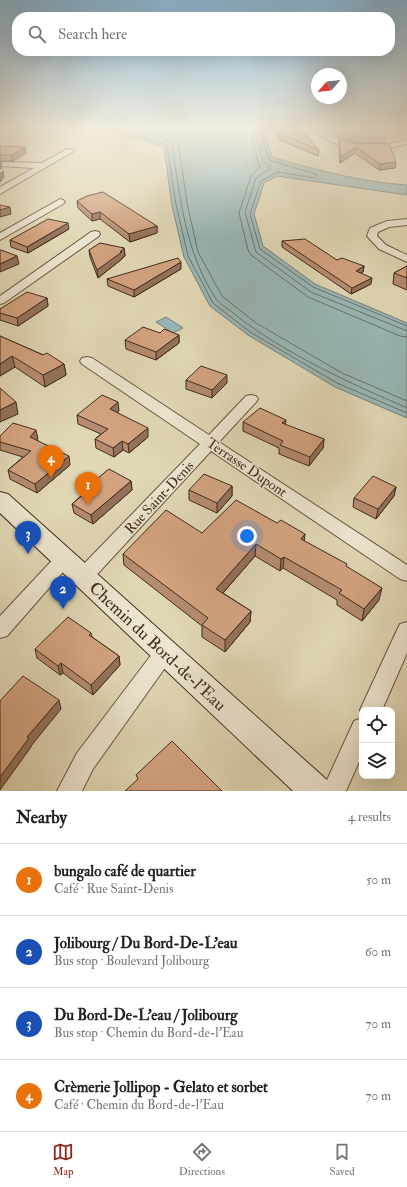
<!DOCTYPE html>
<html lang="en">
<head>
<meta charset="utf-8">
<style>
  body { margin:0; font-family:"IM FELL Double Pica",serif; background:#f6f6f6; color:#202124 }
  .controls { position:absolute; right:12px; bottom:12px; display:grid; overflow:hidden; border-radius:8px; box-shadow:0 4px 16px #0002 }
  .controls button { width:36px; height:36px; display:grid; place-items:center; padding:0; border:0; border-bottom:1px solid #e0e0e0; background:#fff; color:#202124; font:20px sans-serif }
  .compass { position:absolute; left:311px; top:68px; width:36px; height:36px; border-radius:50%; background:#fff; box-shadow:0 4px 16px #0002; rotate:243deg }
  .you { position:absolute; left:247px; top:536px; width:14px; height:14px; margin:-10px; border:3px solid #fff; border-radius:50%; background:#1a73e8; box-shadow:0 0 0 6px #1a73e833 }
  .badge { display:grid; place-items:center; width:26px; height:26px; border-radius:50%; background:#8f2418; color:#fff; font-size:13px; font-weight:700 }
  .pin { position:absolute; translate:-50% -33px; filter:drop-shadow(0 1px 2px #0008) }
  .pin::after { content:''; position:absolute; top:21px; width:14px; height:12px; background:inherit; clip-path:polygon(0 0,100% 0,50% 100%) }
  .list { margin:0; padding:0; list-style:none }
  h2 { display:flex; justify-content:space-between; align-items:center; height:52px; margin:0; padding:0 16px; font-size:17px }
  h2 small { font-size:13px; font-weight:400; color:#757577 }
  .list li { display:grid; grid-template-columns:26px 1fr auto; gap:12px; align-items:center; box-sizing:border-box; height:72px; padding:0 16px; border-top:1px solid #e0e0e0 }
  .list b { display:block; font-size:15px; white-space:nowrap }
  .list p { margin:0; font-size:13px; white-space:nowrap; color:#757577 }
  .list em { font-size:13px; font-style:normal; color:#757577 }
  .icon { flex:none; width:22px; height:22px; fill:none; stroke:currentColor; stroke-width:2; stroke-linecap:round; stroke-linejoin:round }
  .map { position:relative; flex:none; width:407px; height:791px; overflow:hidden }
  .search { position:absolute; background:#fff; box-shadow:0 4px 16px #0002; left:12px; right:12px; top:12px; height:44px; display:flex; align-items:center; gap:10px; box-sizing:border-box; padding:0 14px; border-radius:16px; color:#757577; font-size:15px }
  .sheet { height:340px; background:#fff }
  nav { display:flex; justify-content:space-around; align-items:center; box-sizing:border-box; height:56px; border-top:1px solid #e0e0e0; background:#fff; font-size:11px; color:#757577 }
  nav a { display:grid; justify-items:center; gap:2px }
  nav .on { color:#8f2418 }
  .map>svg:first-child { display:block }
  .water { fill:#98b7b7; stroke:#757f7a }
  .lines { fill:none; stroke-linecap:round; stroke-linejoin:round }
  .shore { stroke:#6c716a; stroke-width:1 }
  .street-casing { stroke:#695644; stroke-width:2 }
  .secondary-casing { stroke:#412b1e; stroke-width:2 }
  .street { fill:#ece5cf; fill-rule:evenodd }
  .secondary { fill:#ece5cf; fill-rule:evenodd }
  .wall { fill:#b58c6e; stroke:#412b1e }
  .shaded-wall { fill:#94725a; stroke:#412b1e }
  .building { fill:#d3a380; stroke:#412b1e }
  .labels { text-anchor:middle; stroke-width:3; stroke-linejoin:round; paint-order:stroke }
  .street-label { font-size:14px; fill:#412b1e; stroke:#ece5cf }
  .near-street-label { font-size:17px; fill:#412b1e; stroke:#ece5cf }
</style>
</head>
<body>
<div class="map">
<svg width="407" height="791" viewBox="0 0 407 791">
  <rect width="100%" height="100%" fill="#e1d7b5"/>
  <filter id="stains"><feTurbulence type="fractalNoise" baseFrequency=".005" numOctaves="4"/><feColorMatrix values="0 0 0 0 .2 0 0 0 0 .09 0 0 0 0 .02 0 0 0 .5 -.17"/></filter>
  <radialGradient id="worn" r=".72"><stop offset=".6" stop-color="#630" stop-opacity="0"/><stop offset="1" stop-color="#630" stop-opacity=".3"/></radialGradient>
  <path class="water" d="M96,127H263L272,157C316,170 361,182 407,185V195L277,176L264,183L254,214L263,246L315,284L407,323V418L335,387L248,335L210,306L184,257L172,206L164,147Z
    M166,317L183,328L173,333L156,322Z"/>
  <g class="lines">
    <path class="shore" d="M109,127L167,145L176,205L188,256L213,303L250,332L337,383L407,413
      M127,127L166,138L172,143C180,197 185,252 216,299C221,305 231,311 237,316C287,355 350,383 407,408
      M148,127L169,133L178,141L187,203L198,252L222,296L256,323L342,373L407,401
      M248,127L260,167L251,176L239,213L248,250L251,255L308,297L400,336L407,337
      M254,127L263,161L271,168L256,178L245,212L256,252L311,292L407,331
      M259,127L269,160L316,174L317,176L315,178L278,172L261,181L250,214L260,249L313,287L407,326"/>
    <defs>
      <path id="street" d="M312,127H320C340,149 380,147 407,140V144C378,152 332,153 312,127Z
        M67,149H70L74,151L0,194V187L34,168L0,166V162L42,163Z
        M60,199L63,200L65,202L63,204L0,240V233Z
        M407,219V225L389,227L378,232L377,236L386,245L407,255V262L379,249L367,236L370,228L387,221Z
        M95,231L99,232L100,234L99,236L4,303L0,304V296L91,232Z
        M87,357L92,358L209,435L246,396L251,395L256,396L258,399L256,402L219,442L407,565V581L400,579L211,451L90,582L83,584L76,582L74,577L76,572L200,444L82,364L80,361L82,358Z
        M64,552L70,554L73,559L70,564L7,636L0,638V616L58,554Z
        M407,622V653L382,710H362V714L360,710L397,630L400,624Z
        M165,643L172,646L175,652L172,658L93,769L82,791H57L77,753L158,646Z
        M362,718V755L346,791H322L354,721Z"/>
      <path id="secondary" d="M0,492L8,494L327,780L332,791H293L0,513Z"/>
    </defs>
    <use href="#street" class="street-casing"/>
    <use href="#secondary" class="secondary-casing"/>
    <use href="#street" class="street"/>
    <use href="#secondary" class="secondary"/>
  </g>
  <path class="wall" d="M298,127L319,150L318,156L278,139V133Z
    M337,127H402L401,131L383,130L386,138L385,142L361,143L338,137Z
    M339,140L396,162L395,168L379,170L355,153L340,163L339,146Z
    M0,146L26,153L13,161H0Z
    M77,201L157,226V233L130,242L100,219L92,221L78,208Z
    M69,229L28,253L11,247L10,240Z
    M282,241L337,260L364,266L363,272L361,273L371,284L351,294L282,247Z
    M124,248L125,256L122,258V259L98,278L90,257L89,250Z
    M407,266V290L393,284L394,273Z
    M181,269L134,297L108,286L107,279Z
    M47,298L48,306L18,326L0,320V309Z
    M160,333L179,335V343L156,360L126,349L125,340Z
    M0,336L64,364L66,375L45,387L15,367L0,376Z
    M186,380L227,383L212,398L186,389Z
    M119,411L117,412L148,437L129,453L123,450L114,457L96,448L95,439L101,434L78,424L77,415Z
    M243,422L285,425L324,439L323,448L309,466L279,454V448L243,431Z
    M0,436L38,439L37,440L70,465L37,493L10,479L8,470L23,457L0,450Z
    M131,481L132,490L93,524L74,513L72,504L82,495V491Z
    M232,486V496L217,513L189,500V490Z
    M396,487L394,496L376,519L353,507L354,498Z
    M202,533L304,541L347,567L379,600L362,621L337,605V600L283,568L280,571L255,556L223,593L251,611L250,622L225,652L202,637V626L124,565L123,554Z
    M91,633L92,637L119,656L120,665L93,695L63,673L60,675L37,658L35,649Z"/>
  <path class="shaded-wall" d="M25,147L26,153L13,161L12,155Z
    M356,147L355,153L340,163L341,157Z
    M1,161L2,168L0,169V162Z
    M396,162L395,168L379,170L380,164Z
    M3,171L4,177L0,182V174Z
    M10,207L11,214L0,217V210Z
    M100,212V219L92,221V214Z
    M68,223L69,229L28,253L27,247Z
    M157,226V233L130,242L129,234Z
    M124,248L125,256L122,258V259L98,278L97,270Z
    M17,256L19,264L0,272V264Z
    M181,262V269L134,297V290Z
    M364,266L363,272L355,277L356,271Z
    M372,278L371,284L351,294L352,288Z
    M47,298L48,306L18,326L17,318Z
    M179,335V343L156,360V352Z
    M12,356L15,367L0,376V364Z
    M64,364L66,375L45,387L43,375Z
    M227,375V383L212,398V390Z
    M16,402L18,414L0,422V410Z
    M118,402L119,411L110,418V409Z
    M286,420L285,429L282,423Z
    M148,428V437L129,453L128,444Z
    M36,430L38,439L31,446L30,437Z
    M324,439L323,448L309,466L310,457Z
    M122,441L123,450L114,457L113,448Z
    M69,456L70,465L37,493L35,484Z
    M131,481L132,490L93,524L91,515Z
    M232,486V496L217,513V503Z
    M396,487L394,496L376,519L378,509Z
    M305,534L304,545L301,539Z
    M256,544L255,556L216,601V589Z
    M284,557L283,568L280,571L281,559Z
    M382,588L379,600L362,621L364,609Z
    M251,611L250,622L225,652V640Z
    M119,656L120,665L93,695L91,685Z
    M61,663L63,673L60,675L58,666Z
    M59,700L61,709L31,746V747L0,790V777L27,737Z"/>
  <path class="building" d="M279,127H298L319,150L278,133Z
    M338,127H382L386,138H362L338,133Z
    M339,140L357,144L389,143L396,162L380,164L356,147L341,157Z
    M0,146L25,147L12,155H0Z
    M103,192L157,226L129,234L100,212L92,214L77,201L87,196Z
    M0,205L10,207L0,210Z
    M48,219L68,223L27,247L10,240Z
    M305,239L337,260L342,258L364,266L356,271L372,278L352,288L282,241Z
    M100,243L124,248L120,252H122L97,270L89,250Z
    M0,250H1L17,256L0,264Z
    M178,258L181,262L134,290L107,279Z
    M407,266V278L394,273Z
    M27,292L47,298L17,318L0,313V309Z
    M143,327L160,333L164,329L179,335L156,352L125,340Z
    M0,336L43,355L47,353L64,364L43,375L12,356L0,364Z
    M201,366L227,375L212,390L186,380Z
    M0,388L16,402L0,410Z
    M102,395L118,402L110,409L148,428L128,444L122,441L113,448L95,439L108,429L77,415Z
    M260,408L286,420L282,423L324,439L310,457L280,445L283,441L243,422Z
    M13,423L36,430L30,437L69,456L35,484L8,470L31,451L0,442V436Z
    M109,469L131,481L91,515L72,504L85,493L82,491Z
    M204,474L232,486L217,503L189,490Z
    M373,476L396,487L378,509L354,498Z
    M236,500L277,523L281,520L305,534L301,539L347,564L346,566L382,588L364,609L339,593L342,590L284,557L281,559L256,544L216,589L251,611L225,640L202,625L208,618L123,554L166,510L202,533Z
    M68,617L91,633L89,635L119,656L91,685L61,663L58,666L35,649Z
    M23,676L59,700L27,737L29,738L0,777V701Z
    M172,741L222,791H125L138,779L136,775Z"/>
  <linearGradient id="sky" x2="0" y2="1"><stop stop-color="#88b5d4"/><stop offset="0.54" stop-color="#f2edde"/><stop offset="1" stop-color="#f2edde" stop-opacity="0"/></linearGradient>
  <rect width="407" height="237" fill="url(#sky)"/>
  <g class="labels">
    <g class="street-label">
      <text transform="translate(247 467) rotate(34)" y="5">Terrasse Dupont</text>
      <text transform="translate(159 497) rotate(-47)" y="5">Rue Saint-Denis</text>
    </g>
    <g class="near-street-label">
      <text transform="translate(158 646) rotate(43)" y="6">Chemin du Bord-de-l'Eau</text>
    </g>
  </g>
  <rect width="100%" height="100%" filter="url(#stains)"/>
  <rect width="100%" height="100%" fill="url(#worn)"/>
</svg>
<div class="controls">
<button><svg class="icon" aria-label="locate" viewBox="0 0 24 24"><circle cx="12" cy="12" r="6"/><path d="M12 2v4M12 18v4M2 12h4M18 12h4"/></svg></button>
<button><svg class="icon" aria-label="layers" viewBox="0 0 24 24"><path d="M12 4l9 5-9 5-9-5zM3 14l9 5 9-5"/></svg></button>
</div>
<svg class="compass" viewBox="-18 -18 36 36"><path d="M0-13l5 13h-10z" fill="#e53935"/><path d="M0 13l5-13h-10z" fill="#757577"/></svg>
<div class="you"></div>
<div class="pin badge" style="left:88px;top:505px;background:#e8710a">1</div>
<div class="pin badge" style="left:63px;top:609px;background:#1a4fb4">2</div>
<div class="pin badge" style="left:28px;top:554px;background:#1a4fb4">3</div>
<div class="pin badge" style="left:51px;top:478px;background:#e8710a">4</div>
<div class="search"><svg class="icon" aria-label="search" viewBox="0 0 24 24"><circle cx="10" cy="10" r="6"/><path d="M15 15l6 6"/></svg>Search here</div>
</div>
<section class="sheet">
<h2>Nearby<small>4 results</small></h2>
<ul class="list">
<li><span class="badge" style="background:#e8710a">1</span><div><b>bungalo café de quartier</b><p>Café · Rue Saint-Denis</p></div><em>50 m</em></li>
<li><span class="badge" style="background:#1a4fb4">2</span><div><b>Jolibourg / Du Bord-De-L'eau</b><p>Bus stop · Boulevard Jolibourg</p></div><em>60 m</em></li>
<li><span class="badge" style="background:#1a4fb4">3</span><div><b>Du Bord-De-L'eau / Jolibourg</b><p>Bus stop · Chemin du Bord-de-l'Eau</p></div><em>70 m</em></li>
<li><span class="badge" style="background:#e8710a">4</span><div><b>Crèmerie Jollipop - Gelato et sorbet</b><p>Café · Chemin du Bord-de-l'Eau</p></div><em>70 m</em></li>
</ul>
</section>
<nav>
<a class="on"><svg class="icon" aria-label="map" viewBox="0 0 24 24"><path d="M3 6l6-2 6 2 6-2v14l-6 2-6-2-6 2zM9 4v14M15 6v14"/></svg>Map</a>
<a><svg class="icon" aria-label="directions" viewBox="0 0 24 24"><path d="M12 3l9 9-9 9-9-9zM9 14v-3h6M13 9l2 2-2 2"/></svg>Directions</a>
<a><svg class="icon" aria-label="saved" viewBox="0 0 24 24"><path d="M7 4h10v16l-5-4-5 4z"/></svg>Saved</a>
</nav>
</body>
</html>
